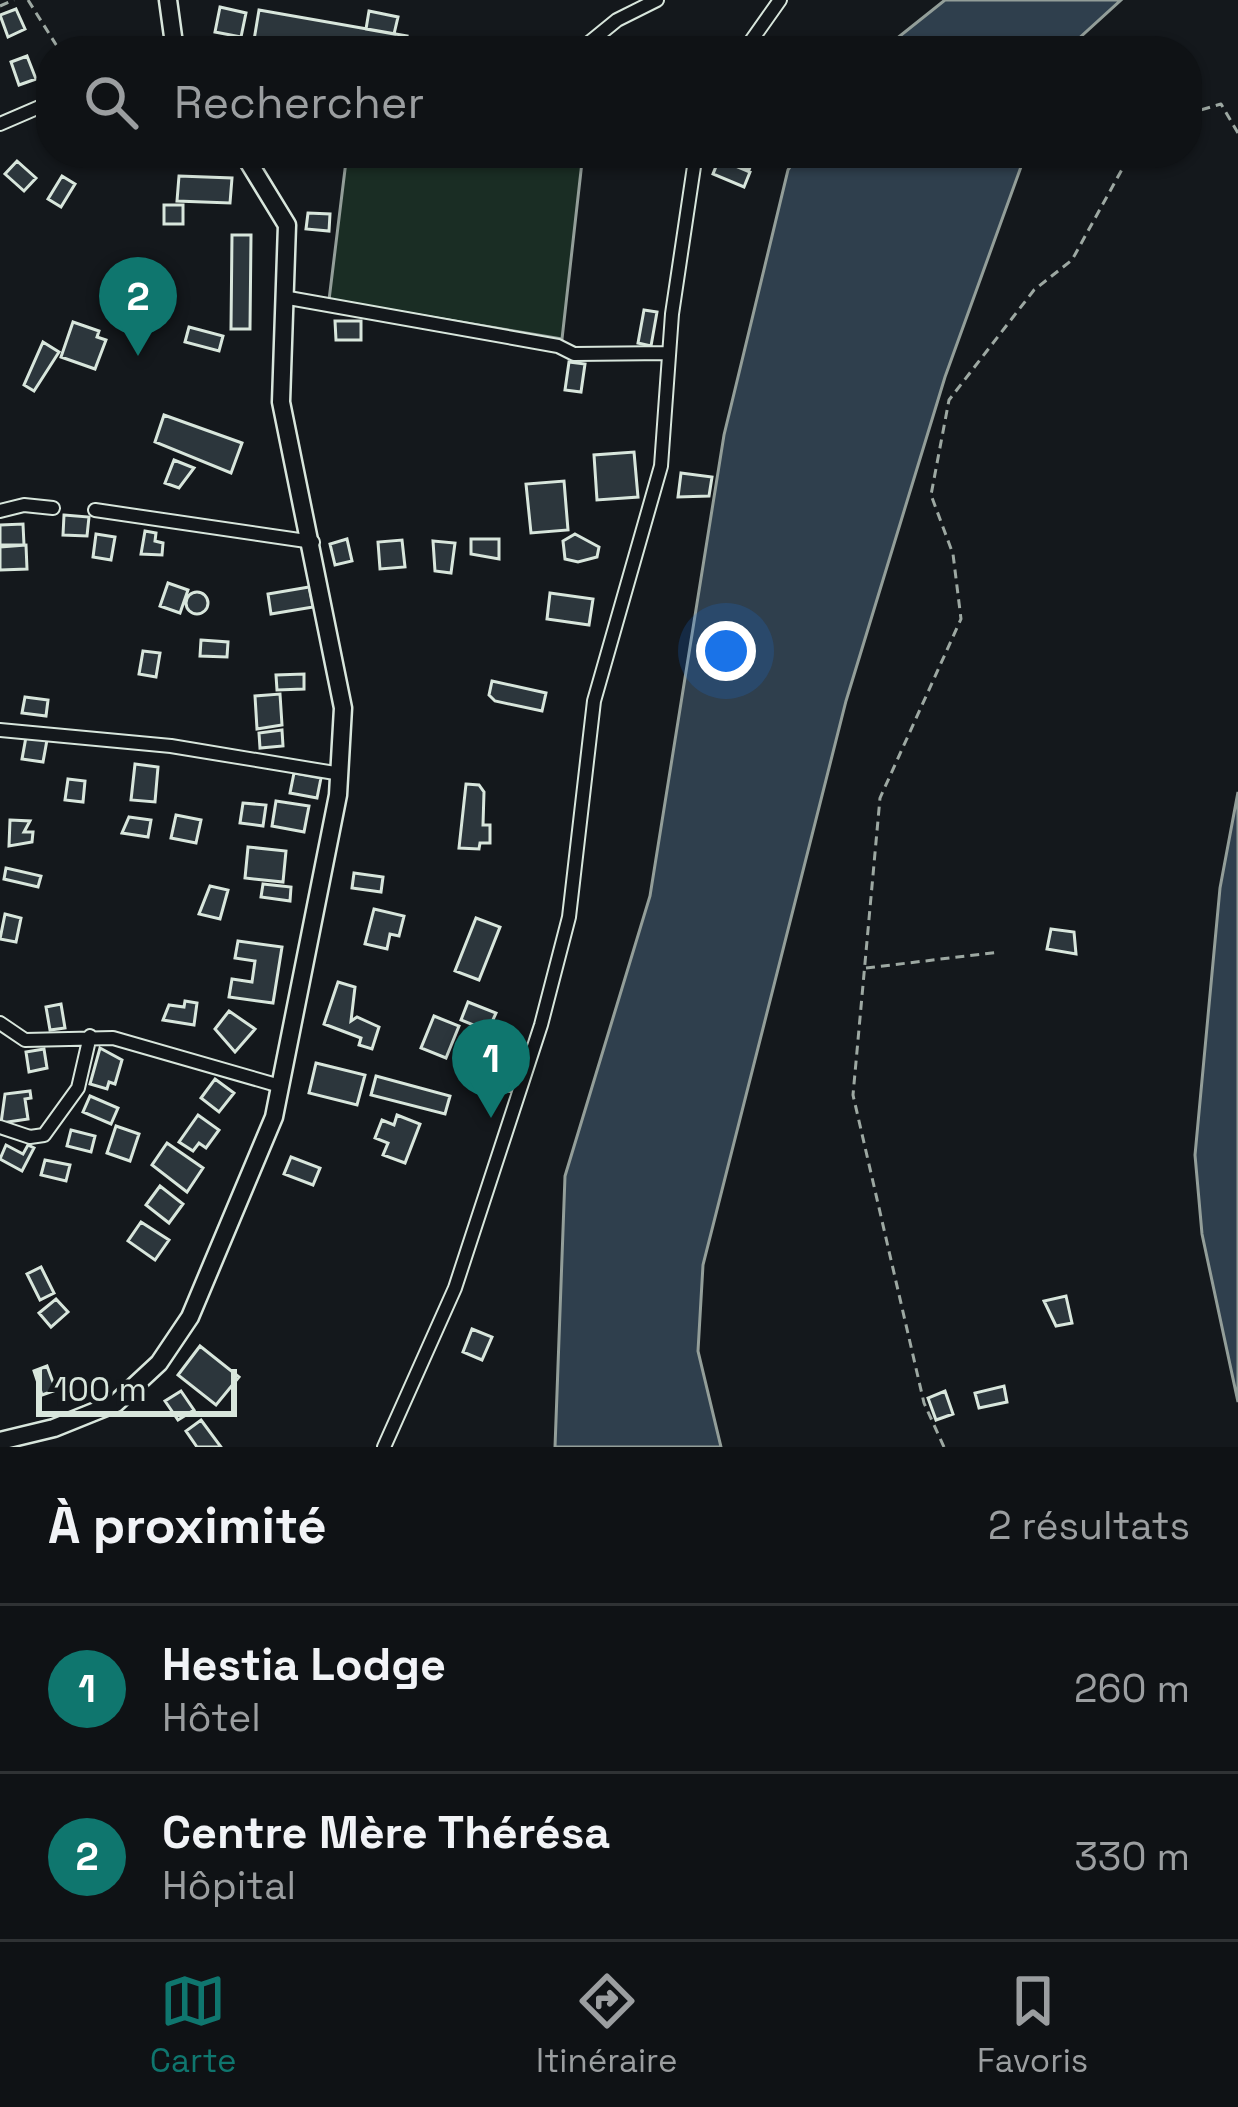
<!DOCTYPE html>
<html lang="fr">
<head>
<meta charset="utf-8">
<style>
  body { margin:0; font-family:"Space Grotesk",sans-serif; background:#181b1e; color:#f1f3f6 }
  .scale { position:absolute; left:36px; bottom:30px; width:201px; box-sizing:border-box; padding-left:12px; border:6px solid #d8e6dc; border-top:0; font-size:33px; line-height:42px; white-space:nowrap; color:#d8e6dc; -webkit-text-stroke:9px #14181c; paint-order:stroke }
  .you { position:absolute; left:726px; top:651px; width:42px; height:42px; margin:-30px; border:9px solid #fff; border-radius:50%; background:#1a73e8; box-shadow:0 0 0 18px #1a73e833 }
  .badge { display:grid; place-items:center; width:78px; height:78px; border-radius:50%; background:#0f766e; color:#fff; font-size:39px; font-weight:700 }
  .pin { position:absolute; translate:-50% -99px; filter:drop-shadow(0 3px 6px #0008) }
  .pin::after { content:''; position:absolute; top:63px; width:42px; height:36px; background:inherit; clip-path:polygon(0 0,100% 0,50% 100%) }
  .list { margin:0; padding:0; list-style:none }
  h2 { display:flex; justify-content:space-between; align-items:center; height:156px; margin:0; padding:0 48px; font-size:51px }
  h2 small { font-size:39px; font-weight:400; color:#9b9ea0 }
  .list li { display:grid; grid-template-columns:78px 1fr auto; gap:36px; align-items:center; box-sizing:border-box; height:168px; padding:0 48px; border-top:3px solid #2f3234 }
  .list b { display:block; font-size:45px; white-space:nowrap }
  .list p { margin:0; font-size:39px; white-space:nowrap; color:#9b9ea0 }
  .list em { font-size:39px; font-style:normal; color:#9b9ea0 }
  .icon { flex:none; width:66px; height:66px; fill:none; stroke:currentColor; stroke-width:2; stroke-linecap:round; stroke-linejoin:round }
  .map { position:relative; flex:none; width:1238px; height:1447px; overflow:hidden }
  .search { position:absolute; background:#0f1215; box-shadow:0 3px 9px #0004; left:36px; right:36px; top:36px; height:132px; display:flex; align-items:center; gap:30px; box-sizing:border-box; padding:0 42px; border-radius:48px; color:#9b9ea0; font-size:45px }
  .sheet { height:492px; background:#0f1215 }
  nav { display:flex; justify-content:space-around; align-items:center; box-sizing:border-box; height:168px; border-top:3px solid #2f3234; background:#0f1215; font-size:33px; color:#9b9ea0 }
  nav a { display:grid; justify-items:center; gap:6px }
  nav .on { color:#0f766e }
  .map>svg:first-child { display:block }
  .green { fill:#1a2d24; stroke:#939e99; stroke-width:3 }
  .water { fill:#2f3f4d; stroke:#939e99; stroke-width:3 }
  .building { fill:#2c363c; stroke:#d8e6dc; stroke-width:3 }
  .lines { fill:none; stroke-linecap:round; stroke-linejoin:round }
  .street-casing { stroke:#d8e6dc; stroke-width:16 }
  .secondary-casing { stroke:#d8e6dc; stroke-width:21 }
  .path { stroke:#9da8a2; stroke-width:3; stroke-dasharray:9 6; stroke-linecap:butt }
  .street { stroke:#14181c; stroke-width:12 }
  .secondary { stroke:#14181c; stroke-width:16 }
</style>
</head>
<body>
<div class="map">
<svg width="1238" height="1447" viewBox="0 0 1238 1447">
  <rect width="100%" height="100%" fill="#14181c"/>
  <path class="green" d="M347,153H583L562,339L329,300Z"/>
  <path class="water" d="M945,0H1121L1065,51H881Z
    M800,153H1026L945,377L846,701L703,1265L698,1351L721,1447H555L565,1176L650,896L724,435L788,170Z
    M1238,792V1402L1202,1234L1195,1155L1220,888Z"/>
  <path class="building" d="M220,7L246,13L241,37L215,32Z
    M16,9L25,29L8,37L0,15Z
    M259,10L407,36L404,51L253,46Z
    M369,11L398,17L394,34L366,29Z
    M27,56L36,79L19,85L11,62Z
    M719,153H745L754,156L749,170L718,158Z
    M719,159L750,172L744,187L713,174Z
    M17,161L36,178L24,191L5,174Z
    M62,176L75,184L61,207L48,199Z
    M179,176L232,178L230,203L177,201Z
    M164,205H183V224H164Z
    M308,213L330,214L329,231L306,229Z
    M232,235H251L250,329H231Z
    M644,310L657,312L651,346L638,343Z
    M335,321H361V340H336Z
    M73,322L99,331L97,337L106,340L95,369L61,357Z
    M189,327L223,336L219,351L185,342Z
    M43,342L59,352L34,391L24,385Z
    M569,362L585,364L581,392L565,390Z
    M164,415L242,443L231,473L155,442Z
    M634,452L638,497L597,500L594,455Z
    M174,460L194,468L179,488L165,483Z
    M681,473L712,477L709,496L678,497Z
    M564,481L568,530L531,533L526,484Z
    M64,515L89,517L87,536L63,535Z
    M23,524L24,545H0V525Z
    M145,531L156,533L155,541L163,543L162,555L141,554Z
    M96,534L115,537L111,560L93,557Z
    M575,534L599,547L597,557L578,562L565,559L563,541Z
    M347,539L352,561L335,565L330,544Z
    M471,539H499V559L471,554Z
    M402,540L405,567L380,569L378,542Z
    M433,541L455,543L451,573L435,571Z
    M26,545L27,569L0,570V547Z
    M168,583L188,590L180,613L160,606Z
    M309,587L313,607L271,614L268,594Z
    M186 603a11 11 0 1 1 22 0a11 11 0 1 1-22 0Z
    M550,593L593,599L589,625L547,619Z
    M201,640L228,642L227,657L200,656Z
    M143,651L160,653L156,677L139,674Z
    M304,674V689L277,690L276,675Z
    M492,681L546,693L542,711L495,701L489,695Z
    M280,694L282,725L257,729L255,696Z
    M25,697L48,700L46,716L22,713Z
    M282,730L283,746L260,748L259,733Z
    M26,737L47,740L43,762L22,759Z
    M135,764L158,767L155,802L131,800Z
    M294,773L321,778L317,798L290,793Z
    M68,779L85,781L83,802L65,800Z
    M466,784L479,785L484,792L483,825H490V843H480L479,849L459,848Z
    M276,801L309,806L304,832L272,826Z
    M243,803L266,805L263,826L240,823Z
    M176,815L201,820L196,843L171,838Z
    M129,817L151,820L148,837L122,833Z
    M10,820L30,821L24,832H33L32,842L9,846Z
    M248,847L286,851L283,882L245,878Z
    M6,868L41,876L38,887L4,879Z
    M354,873L383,877L381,892L352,888Z
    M263,884L291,887L290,901L261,897Z
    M210,886L228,890L220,919L199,914Z
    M374,909L404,916L399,936L390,934L387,949L365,944Z
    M5,914L21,918L16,942L0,939Z
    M476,918L500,927L479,980L455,971Z
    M1051,929L1074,932L1076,954L1047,949Z
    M238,941L282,947L273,1003L229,997L232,979L252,982L255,961L235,958Z
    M338,982L355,987L351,1021L357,1017L379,1027L372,1049L359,1045L361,1038L324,1024Z
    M185,1001L197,1003L194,1025L163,1020L169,1005L184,1007Z
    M468,1002L496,1013L488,1031L461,1020Z
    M61,1004L65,1028L50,1030L46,1007Z
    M229,1011L255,1029L235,1052L215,1029Z
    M434,1016L459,1026L446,1058L421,1048Z
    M501,1046L521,1049L513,1092L492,1088L494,1079L487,1078L492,1053L500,1054Z
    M100,1048L122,1060L115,1084L109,1082L107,1089L90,1084Z
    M44,1049L47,1068L29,1072L26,1052Z
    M316,1063L365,1075L357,1105L309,1093Z
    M376,1076L450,1096L445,1114L371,1095Z
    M215,1079L234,1093L219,1112L201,1098Z
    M30,1091L31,1098L25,1099L28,1119L1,1123L5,1094Z
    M90,1096L118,1108L111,1124L83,1112Z
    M198,1115L219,1130L206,1148L199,1143L193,1151L179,1142Z
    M397,1115L420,1124L405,1163L383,1155L388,1143L375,1138L382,1120L394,1125Z
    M116,1126L139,1134L130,1161L107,1153Z
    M71,1130L95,1136L91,1152L67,1146Z
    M167,1143L203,1168L187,1192L152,1165Z
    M6,1145L23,1154L28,1145L34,1148L22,1171L0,1159Z
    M291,1157L320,1168L313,1185L284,1174Z
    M45,1160L70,1165L66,1181L41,1175Z
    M160,1186L183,1204L169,1223L146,1205Z
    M141,1222L169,1240L155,1260L128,1241Z
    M41,1267L54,1293L40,1300L27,1274Z
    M1066,1296L1072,1323L1056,1326L1044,1301Z
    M56,1299L68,1312L51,1327L39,1313Z
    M472,1329L492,1337L482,1360L463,1352Z
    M200,1346L239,1377L216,1405L178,1375Z
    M47,1366L56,1390L42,1395L34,1371Z
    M1004,1386L1007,1402L979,1408L975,1393Z
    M181,1391L194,1410L178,1420L165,1401Z
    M945,1391L953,1414L936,1420L928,1398Z
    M201,1420L221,1447H197L186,1431Z"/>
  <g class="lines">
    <defs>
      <path id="street" d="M579,51L617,20L657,0
        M744,51L780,0
        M0,124L51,102
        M283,297L558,346L574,354L668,353
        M95,510L313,542
        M0,511L24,505L53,508
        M0,730L171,746L341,774
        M0,1023L25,1040L113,1038L280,1086
        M0,1127L30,1137L44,1135L78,1088L90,1036
        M384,1447L455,1288L541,1025L569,917L594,701L661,466L672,314L696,153"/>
      <path id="secondary" d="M168,0L175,51
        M0,1441L54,1428L116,1403L159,1363L190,1317L274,1117L338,795L343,708L281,402L287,225L243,153"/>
    </defs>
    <use href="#street" class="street-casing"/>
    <use href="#secondary" class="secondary-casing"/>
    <path class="path" d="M28,0L60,51
      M0,6L14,0
      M1187,114L1221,104L1238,133
      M866,968L1000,952
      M944,1447L924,1403L853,1095L880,798L961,619L953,554L931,495L949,400L1034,290L1072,260L1131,153"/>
    <use href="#street" class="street"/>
    <use href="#secondary" class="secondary"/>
  </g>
</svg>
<div class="scale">100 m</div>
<div class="you"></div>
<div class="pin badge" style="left:491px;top:1118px">1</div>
<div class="pin badge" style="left:138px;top:356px">2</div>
<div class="search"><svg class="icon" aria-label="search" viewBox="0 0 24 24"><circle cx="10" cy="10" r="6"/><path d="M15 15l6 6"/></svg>Rechercher</div>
</div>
<section class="sheet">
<h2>À proximité<small>2 résultats</small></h2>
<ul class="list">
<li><span class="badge">1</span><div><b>Hestia Lodge</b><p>Hôtel</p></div><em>260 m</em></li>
<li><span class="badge">2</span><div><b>Centre Mère Thérésa</b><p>Hôpital</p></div><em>330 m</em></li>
</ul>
</section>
<nav>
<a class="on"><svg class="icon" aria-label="map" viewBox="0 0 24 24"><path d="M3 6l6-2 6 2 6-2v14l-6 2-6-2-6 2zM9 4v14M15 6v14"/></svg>Carte</a>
<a><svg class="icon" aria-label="directions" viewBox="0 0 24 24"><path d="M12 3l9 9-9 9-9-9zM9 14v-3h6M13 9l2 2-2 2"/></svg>Itinéraire</a>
<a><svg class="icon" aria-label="saved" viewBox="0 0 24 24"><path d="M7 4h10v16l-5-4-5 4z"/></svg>Favoris</a>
</nav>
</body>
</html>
